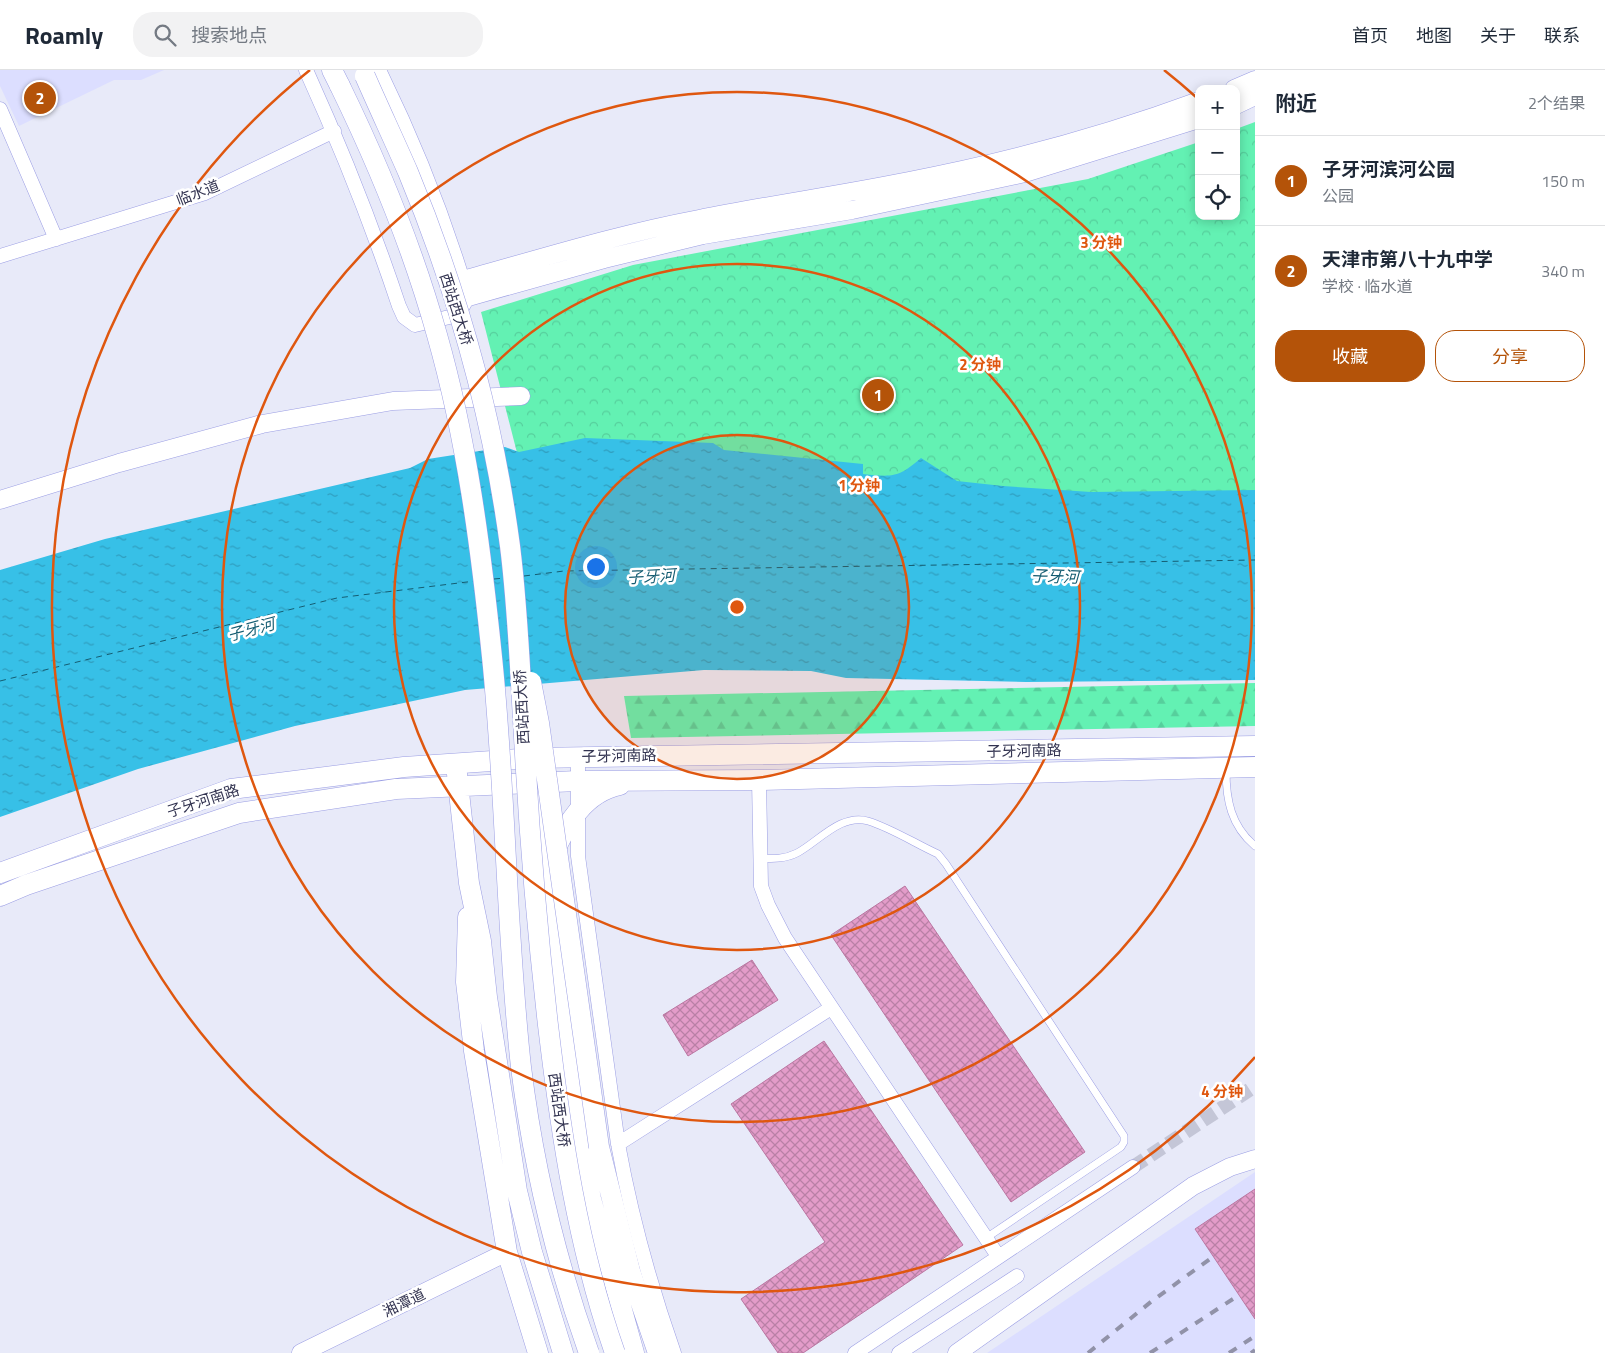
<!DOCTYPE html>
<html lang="zh">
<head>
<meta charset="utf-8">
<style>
  body { margin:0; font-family:"Titillium Web","Noto Sans SC",sans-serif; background:#f2f2f3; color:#1f2937 }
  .controls { position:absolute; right:15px; top:15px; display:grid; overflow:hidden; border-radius:10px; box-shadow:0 2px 12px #0003 }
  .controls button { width:45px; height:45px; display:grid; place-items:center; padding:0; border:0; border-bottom:1px solid #e0e1e3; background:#fff; color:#1f2937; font:25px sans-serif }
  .you { position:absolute; left:595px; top:496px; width:18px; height:18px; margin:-12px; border:4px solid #fff; border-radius:50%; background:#1a73e8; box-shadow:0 0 0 8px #1a73e833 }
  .badge { display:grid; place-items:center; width:32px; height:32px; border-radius:50%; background:#b45309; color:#fff; font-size:16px; font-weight:700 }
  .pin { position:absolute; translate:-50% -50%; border:2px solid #fff; box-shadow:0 1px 5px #0006 }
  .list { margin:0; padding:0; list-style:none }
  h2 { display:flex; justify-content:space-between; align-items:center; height:65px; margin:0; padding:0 20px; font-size:21px }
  h2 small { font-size:16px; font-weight:400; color:#747a83 }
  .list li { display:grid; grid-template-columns:32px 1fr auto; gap:15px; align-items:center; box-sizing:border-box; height:90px; padding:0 20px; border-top:1px solid #e0e1e3 }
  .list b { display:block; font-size:19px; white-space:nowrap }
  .list p { margin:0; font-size:16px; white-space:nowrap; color:#747a83 }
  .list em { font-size:16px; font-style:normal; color:#747a83 }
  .actions { display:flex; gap:10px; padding:15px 20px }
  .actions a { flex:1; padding:11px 0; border:1px solid #b45309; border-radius:20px; text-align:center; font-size:18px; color:#b45309 }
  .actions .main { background:#b45309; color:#fff }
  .icon { flex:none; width:28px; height:28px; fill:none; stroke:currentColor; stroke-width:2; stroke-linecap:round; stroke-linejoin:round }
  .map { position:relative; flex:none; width:1255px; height:1283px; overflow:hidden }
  header { display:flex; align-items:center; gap:30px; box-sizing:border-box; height:70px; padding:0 25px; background:#fff; border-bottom:1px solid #e0e1e3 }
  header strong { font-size:24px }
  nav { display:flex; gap:28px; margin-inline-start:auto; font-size:18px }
  .search { width:350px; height:45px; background:#f2f2f3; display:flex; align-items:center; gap:12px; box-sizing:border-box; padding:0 18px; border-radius:20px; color:#747a83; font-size:19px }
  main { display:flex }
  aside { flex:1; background:#fff }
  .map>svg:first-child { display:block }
  .built { fill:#dcdeff }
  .forest { fill:url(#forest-firs) }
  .park { fill:url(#park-crowns) }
  .water { fill:url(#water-ripples) }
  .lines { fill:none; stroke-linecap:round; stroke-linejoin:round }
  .ferry { stroke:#155d72; stroke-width:1; stroke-dasharray:6 5; stroke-linecap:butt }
  .building { fill:url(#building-cross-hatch); stroke:#ba76a1 }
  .minor-tunnel { stroke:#c4c6d7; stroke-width:14; stroke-dasharray:14 7; stroke-linecap:butt }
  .service-casing { stroke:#9b9ee4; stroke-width:8 }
  .minor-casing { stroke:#9b9ee4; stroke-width:15 }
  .tertiary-casing { stroke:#9b9ee4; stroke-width:19 }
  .secondary-casing { stroke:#9b9ee4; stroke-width:21 }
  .service { stroke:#fff; stroke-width:7 }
  .minor { stroke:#fff; stroke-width:14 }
  .tertiary { stroke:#fff; stroke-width:18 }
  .secondary { stroke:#fff; stroke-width:20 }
  .rail { stroke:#9192a8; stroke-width:4; stroke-dasharray:9 9; stroke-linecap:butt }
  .secondary-bridge-casing { stroke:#9b9ee4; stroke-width:21; stroke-linecap:butt }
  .secondary-bridge { stroke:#fff; stroke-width:20 }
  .ring { fill:none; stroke:#df570f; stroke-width:2.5 }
  .labels { text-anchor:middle; stroke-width:5; stroke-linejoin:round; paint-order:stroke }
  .street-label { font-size:15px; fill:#333451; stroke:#fff }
  .water-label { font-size:16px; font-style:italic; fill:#155d72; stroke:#fff }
  .centre { fill:#df570f; stroke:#fff; stroke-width:2.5 }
  .ring-label { font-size:15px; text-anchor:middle; font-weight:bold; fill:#df570f; stroke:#fff; stroke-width:5; stroke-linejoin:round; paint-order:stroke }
</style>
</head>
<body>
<header>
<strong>Roamly</strong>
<div class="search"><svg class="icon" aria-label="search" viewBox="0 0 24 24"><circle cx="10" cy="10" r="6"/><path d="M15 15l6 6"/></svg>搜索地点</div>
<nav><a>首页</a><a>地图</a><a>关于</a><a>联系</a></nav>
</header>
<main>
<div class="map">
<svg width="1255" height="1283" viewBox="0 0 1255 1283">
  <defs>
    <pattern id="forest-firs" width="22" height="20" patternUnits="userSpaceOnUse" patternTransform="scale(1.25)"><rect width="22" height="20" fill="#63f1b3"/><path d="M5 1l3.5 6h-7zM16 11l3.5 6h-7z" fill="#56cf9c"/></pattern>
    <pattern id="park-crowns" width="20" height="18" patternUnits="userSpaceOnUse" patternTransform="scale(1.25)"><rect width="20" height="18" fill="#63f1b3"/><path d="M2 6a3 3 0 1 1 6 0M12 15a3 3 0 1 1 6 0" fill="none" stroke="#56cf9c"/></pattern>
    <pattern id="water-ripples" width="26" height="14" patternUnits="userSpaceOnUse" patternTransform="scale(1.25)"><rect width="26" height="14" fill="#37c0e7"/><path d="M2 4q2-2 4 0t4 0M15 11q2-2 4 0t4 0" fill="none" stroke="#2f9dbe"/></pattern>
    <pattern id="building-cross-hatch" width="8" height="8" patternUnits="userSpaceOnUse" patternTransform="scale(1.25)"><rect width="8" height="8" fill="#e39cc9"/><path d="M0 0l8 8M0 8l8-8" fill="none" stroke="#b980a6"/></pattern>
  </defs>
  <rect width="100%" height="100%" fill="#e8eaf9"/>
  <path class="built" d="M0,0H164L141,10H114L19,56L0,16Z
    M1255,1102V1283H987Z"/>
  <path class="forest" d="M1255,613V656L631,668L624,626Z"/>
  <path class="park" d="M1255,52V451L526,418L481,242L633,195L1088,109L1199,72V146H1236V59Z"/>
  <path class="water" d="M585,368L713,373L724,380L863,394V404C893,407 898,408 921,388L957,411L1003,416L1091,422L1255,420V610L1026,612L846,608L811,601L704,600L465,620L295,656L138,699L0,747V500L105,469L410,398L428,389L505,377L519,382Z"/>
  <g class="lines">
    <path class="ferry" d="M524,506L564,501L1255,490
      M494,509L505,508
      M0,611L337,528L475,511"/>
  </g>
  <path class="building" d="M905,816L1085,1082L1011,1132L831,865Z
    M752,890L778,930L688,986L663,945Z
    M824,971L963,1175L803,1283H778L741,1229L825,1172L731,1034Z
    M1255,1119V1249L1195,1159Z"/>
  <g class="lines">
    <path class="minor-tunnel" d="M1133,1097L1255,1016"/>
    <defs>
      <path id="service" d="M1226,700C1226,730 1231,756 1255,776
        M759,788C773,789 785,789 797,783C818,772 841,743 868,751C891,758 916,774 938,784L946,794L1124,1066V1072L1121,1077L986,1168"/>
      <path id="minor" d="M306,0C341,77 372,155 399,236L404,247L415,255L458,245L468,227C445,149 415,73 379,0
        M0,39L56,169
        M0,186L205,123L334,61
        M578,687V786L618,1074C631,1145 650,1215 674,1283
        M759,710L761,816L768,835L785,868L998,1186
        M618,1074L831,938
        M855,1283L1133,1097
        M899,1283L1017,1206"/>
      <path id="tertiary" d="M1234,19L1255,10
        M1236,35L1255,26
        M463,210C542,188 619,164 699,149C769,135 839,125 909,111C1008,92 1104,66 1199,31
        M468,227L604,189L703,165L852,140L1025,103L1199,49
        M0,430L119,393L262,354L393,331L521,326
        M301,1283L507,1182
        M957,1283L1193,1116L1230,1097L1255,1089"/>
      <path id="secondary" d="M332,0L340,16
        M535,700L576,1049L591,1129L634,1283
        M457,704L469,813L481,871L487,927L517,1121L532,1182L563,1283
        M553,785C566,754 585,722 620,715
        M0,803L231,719L404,697L534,688L1255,676
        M0,826L26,815L239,743L396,719L578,711L759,710L1255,697
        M468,847L466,912L474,981L507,1182L538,1283
        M599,1077L630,1201L658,1283"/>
    </defs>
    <use href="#service" class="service-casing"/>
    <use href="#minor" class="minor-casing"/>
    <use href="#tertiary" class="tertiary-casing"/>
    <use href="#secondary" class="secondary-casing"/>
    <use href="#service" class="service"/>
    <use href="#minor" class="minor"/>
    <use href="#tertiary" class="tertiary"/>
    <use href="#secondary" class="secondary"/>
    <path class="rail" d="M1088,1283L1152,1231L1210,1189
      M1150,1283L1236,1227
      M1229,1283L1255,1266
      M1251,1283L1255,1280"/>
    <defs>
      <path id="secondary-bridge" d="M365,6C379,38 394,70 408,102C457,220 493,349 510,476C518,539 520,602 524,666C529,762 537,859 548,955C561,1065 578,1178 615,1283
        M340,16C379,96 413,179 437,265C467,370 481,479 492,587C506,723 506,861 521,997C533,1094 556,1191 589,1283
        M531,612L539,653L599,1077"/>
    </defs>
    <use href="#secondary-bridge" class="secondary-bridge-casing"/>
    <use href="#secondary-bridge" class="secondary-bridge"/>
  </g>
  <circle cx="737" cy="537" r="172" fill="#df570f" fill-opacity=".12"/>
  <g class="ring">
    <circle cx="737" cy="537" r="172"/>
    <circle cx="737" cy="537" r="343"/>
    <circle cx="737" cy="537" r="515"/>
    <path d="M1255 987A686 686 0 1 1 310 0M1164 0A686 686 0 0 1 1196 27"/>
  </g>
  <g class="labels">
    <g class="street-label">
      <text transform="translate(198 123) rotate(-21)" y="5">临水道</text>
      <text transform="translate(456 239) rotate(72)" y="5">西站西大桥</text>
      <text transform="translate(522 637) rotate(-93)" y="5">西站西大桥</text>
      <text transform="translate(1024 681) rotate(-1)" y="5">子牙河南路</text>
      <text transform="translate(619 686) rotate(-1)" y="5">子牙河南路</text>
      <text transform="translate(203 731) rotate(-18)" y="5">子牙河南路</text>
      <text transform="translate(559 1040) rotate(82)" y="5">西站西大桥</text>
      <text transform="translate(404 1233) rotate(-26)" y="5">湘潭道</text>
    </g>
    <g class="water-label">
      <text transform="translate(651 506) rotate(-3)" y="6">子牙河</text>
      <text transform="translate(1055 506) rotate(2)" y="6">子牙河</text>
      <text transform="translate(251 559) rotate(-15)" y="6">子牙河</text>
    </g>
  </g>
  <circle cx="737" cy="537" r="8" class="centre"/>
  <g class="ring-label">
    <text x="1101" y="178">3 分钟</text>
    <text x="980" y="300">2 分钟</text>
    <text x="859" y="421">1 分钟</text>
    <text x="1222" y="1027">4 分钟</text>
  </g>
</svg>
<div class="controls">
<button>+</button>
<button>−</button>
<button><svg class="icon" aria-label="locate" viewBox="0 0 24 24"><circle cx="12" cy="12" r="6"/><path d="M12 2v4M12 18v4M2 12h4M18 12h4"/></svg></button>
</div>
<div class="you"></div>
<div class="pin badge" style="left:878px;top:325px">1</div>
<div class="pin badge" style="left:40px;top:28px">2</div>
</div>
<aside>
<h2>附近<small>2个结果</small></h2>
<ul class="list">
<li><span class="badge">1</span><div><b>子牙河滨河公园</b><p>公园</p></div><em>150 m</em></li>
<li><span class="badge">2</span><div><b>天津市第八十九中学</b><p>学校 · 临水道</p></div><em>340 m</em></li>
</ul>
<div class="actions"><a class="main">收藏</a><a>分享</a></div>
</aside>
</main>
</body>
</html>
